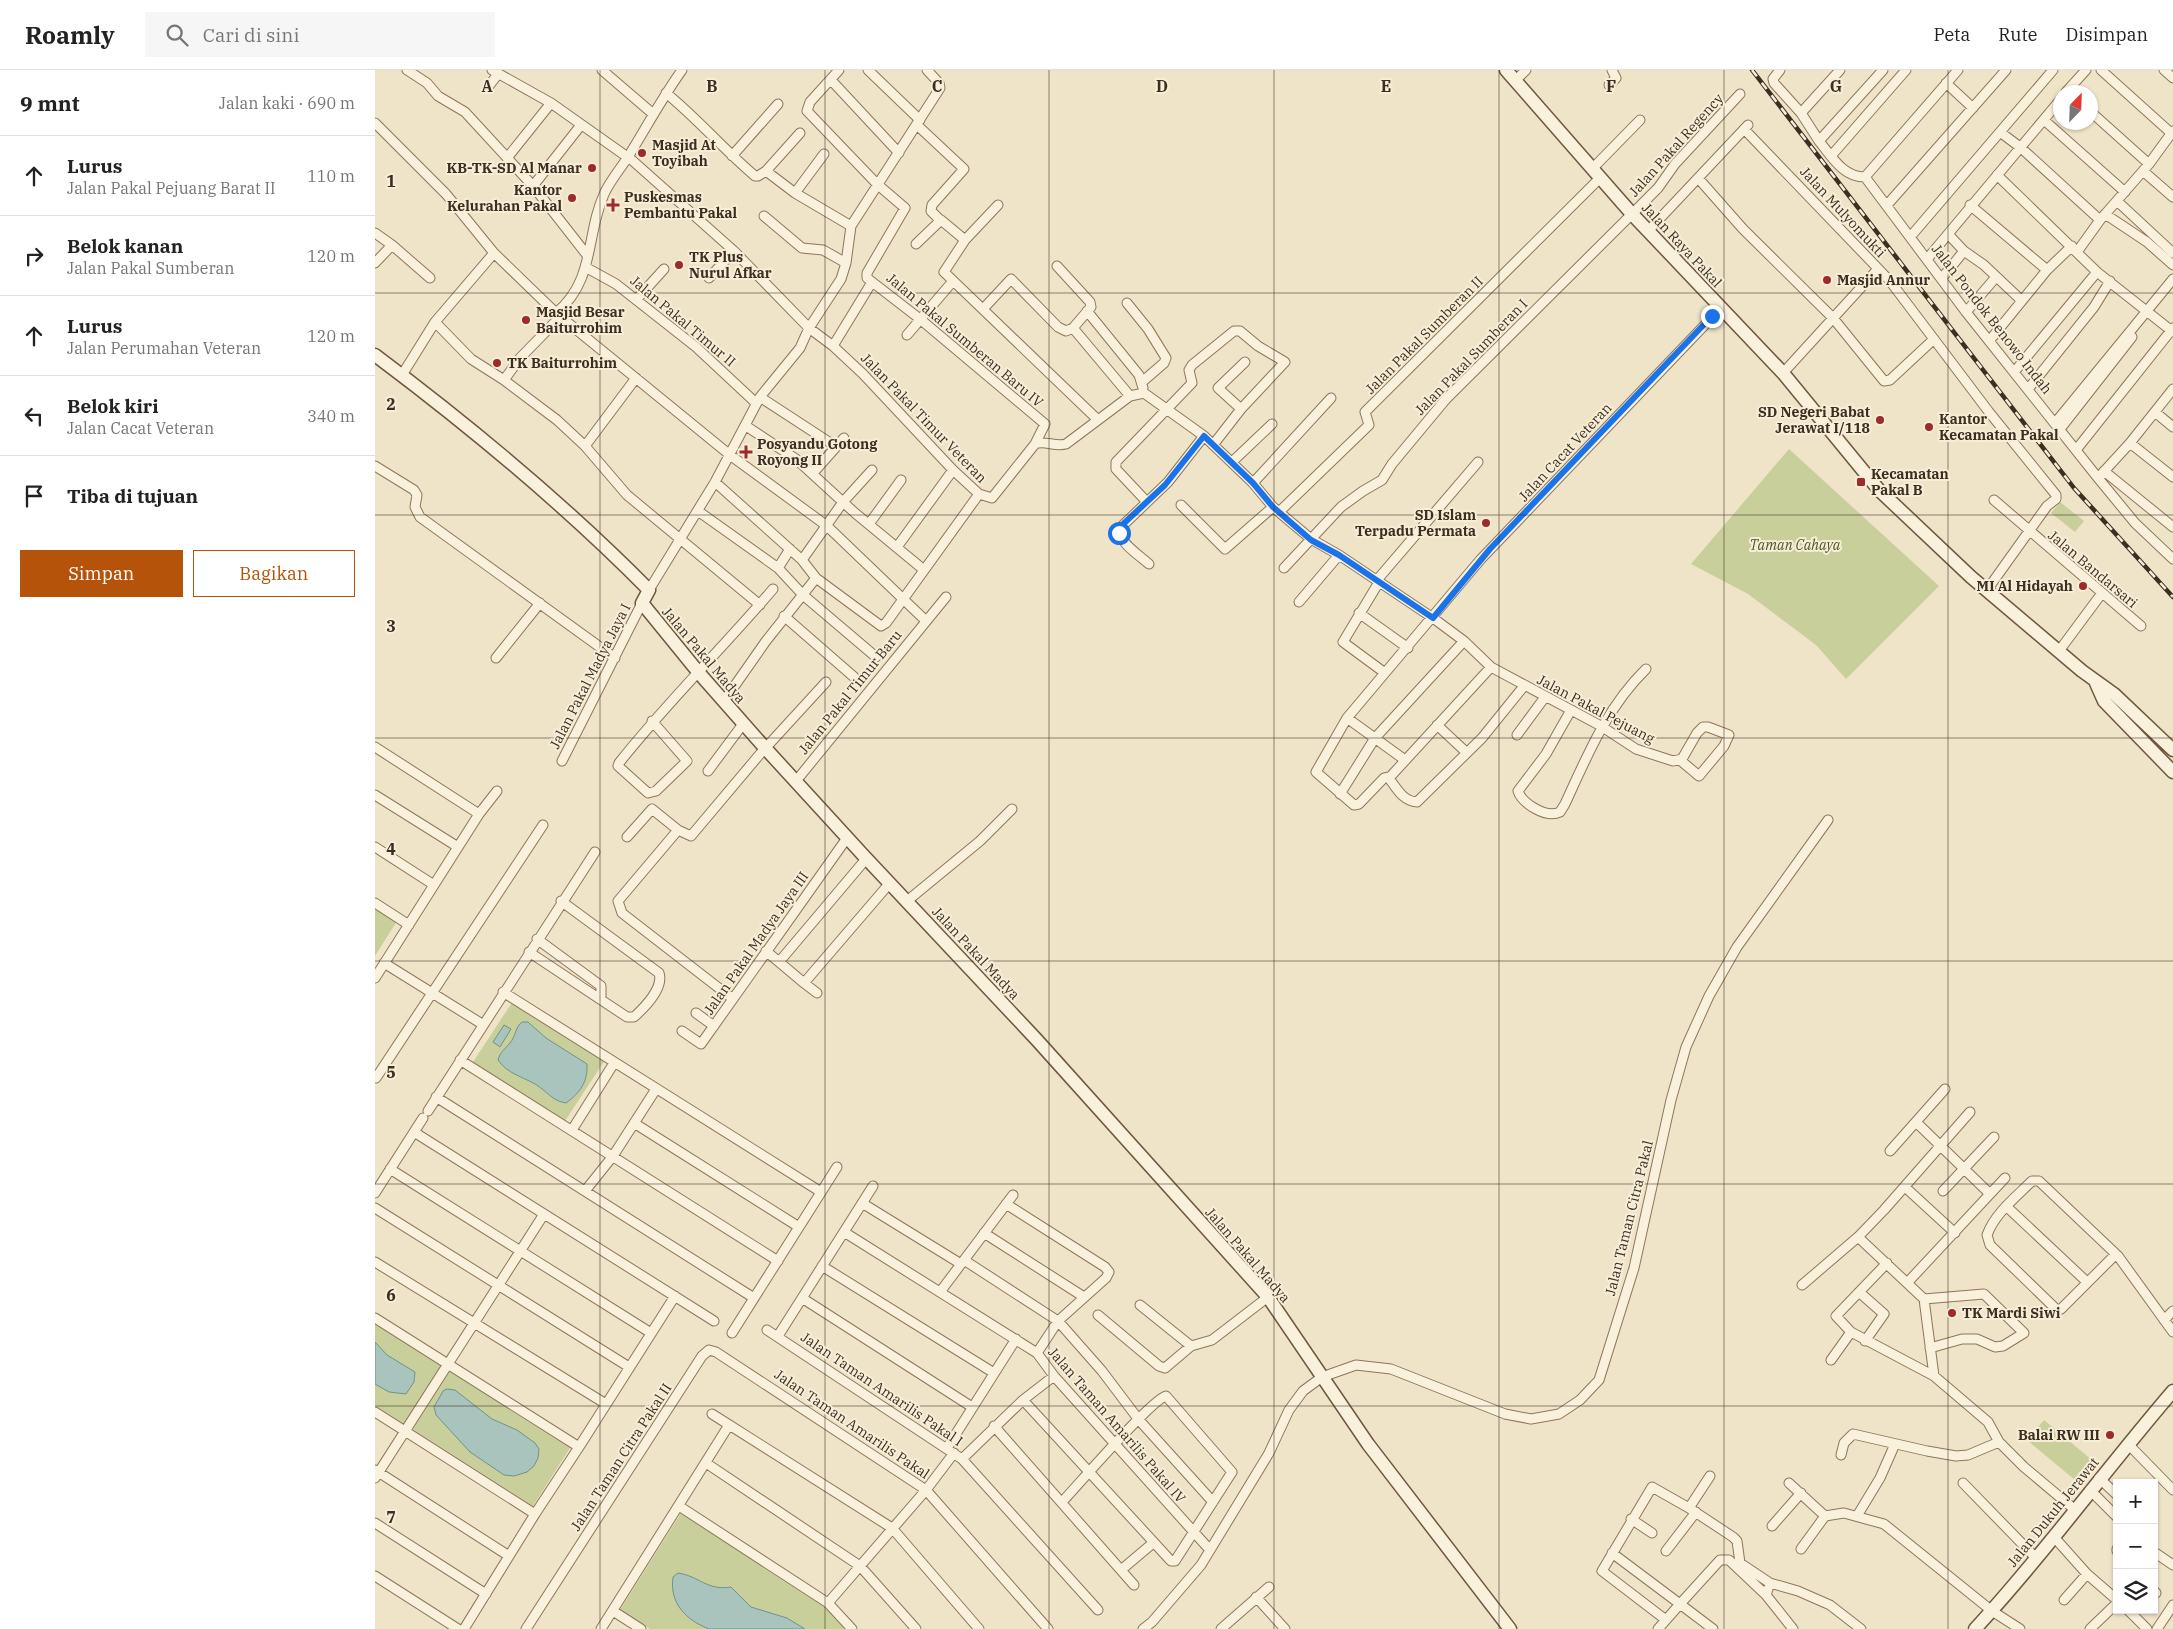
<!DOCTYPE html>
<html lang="id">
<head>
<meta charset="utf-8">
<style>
  body { margin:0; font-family:"IBM Plex Serif",serif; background:#f6f6f6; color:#222 }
  .controls { position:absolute; right:15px; bottom:15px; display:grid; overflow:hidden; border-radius:0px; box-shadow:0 1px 4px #0004 }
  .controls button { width:45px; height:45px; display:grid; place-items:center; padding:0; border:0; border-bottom:1px solid #e0e0e0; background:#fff; color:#222; font:25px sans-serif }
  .compass { position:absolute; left:1678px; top:15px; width:45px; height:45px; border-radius:50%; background:#fff; box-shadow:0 1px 4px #0004; rotate:23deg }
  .stop { position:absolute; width:15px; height:15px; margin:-11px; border:4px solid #1a73e8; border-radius:50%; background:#fff }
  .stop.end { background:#1a73e8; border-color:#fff; box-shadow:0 1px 5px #0008 }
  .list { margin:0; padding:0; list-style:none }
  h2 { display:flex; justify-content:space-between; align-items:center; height:65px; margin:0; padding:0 20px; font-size:21px }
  h2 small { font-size:16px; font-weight:400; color:#767676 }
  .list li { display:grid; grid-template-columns:32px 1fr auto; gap:15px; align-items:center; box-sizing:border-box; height:80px; padding:0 20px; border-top:1px solid #e0e0e0 }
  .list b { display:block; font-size:19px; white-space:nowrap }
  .list p { margin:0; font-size:16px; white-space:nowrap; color:#767676 }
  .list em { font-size:16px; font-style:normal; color:#767676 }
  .actions { display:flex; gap:10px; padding:15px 20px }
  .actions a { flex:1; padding:11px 0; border:1px solid #b45309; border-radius:0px; text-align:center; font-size:18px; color:#b45309 }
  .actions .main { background:#b45309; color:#fff }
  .icon { flex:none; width:28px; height:28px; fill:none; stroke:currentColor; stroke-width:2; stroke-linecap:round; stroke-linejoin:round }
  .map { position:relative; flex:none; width:1798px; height:1559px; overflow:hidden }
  header { display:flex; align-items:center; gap:30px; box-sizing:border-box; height:70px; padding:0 25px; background:#fff; border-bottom:1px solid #e0e0e0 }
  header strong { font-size:24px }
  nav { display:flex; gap:28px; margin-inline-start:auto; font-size:18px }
  .search { width:350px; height:45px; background:#f6f6f6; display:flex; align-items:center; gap:12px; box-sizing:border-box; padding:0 18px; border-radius:0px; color:#767676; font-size:19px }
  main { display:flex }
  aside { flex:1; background:#fff }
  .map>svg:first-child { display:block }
  .green { fill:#c9cf9b }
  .water { fill:#a9c4bc; stroke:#6f938a }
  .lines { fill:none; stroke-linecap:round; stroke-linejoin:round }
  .street-casing { stroke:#8d765c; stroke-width:11 }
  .secondary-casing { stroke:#6f573f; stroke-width:15 }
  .street { stroke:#faf1dc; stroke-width:9 }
  .secondary { stroke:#faf1dc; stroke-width:12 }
  .rail-casing { stroke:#3d2e20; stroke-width:4.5 }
  .rail { stroke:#f7eed8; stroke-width:2.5; stroke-dasharray:8; stroke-linecap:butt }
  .route { stroke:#1a73e8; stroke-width:6 }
  .grid { fill:none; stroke:#3d2e20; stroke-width:1; stroke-opacity:0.55 }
  .poi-dot { fill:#9e2a2b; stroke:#f7eed8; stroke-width:2 }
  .labels { text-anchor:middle; stroke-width:4; stroke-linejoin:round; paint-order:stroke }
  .poi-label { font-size:14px; font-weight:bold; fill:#3d2e20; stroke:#f7eed8; text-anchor:start }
  .street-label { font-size:14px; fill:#3d2e20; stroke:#f7eed8 }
  .park-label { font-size:14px; font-style:italic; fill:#4d5a26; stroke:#f7eed8 }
  .grid-label { font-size:16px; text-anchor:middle; font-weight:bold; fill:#3d2e20; stroke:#f7eed8; stroke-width:4; stroke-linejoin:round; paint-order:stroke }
</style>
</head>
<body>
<header>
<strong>Roamly</strong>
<div class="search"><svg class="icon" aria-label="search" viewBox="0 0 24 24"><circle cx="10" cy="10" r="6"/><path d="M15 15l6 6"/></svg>Cari di sini</div>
<nav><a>Peta</a><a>Rute</a><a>Disimpan</a></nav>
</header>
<main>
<aside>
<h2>9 mnt<small>Jalan kaki · 690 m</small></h2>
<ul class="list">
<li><svg class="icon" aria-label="ahead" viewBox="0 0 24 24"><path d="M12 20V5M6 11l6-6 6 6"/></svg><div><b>Lurus</b><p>Jalan Pakal Pejuang Barat II</p></div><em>110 m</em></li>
<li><svg class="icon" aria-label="right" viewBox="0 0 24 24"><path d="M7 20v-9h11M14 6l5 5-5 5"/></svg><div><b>Belok kanan</b><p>Jalan Pakal Sumberan</p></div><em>120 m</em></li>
<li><svg class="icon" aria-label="ahead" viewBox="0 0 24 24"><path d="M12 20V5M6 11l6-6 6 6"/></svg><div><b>Lurus</b><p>Jalan Perumahan Veteran</p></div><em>120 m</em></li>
<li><svg class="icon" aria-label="left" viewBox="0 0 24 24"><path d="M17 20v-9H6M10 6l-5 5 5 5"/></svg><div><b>Belok kiri</b><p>Jalan Cacat Veteran</p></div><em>340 m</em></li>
<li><svg class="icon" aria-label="arrive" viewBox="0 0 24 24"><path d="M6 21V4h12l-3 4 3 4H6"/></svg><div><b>Tiba di tujuan</b></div></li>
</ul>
<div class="actions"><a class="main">Simpan</a><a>Bagikan</a></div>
</aside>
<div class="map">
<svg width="1798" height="1559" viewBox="0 0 1798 1559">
  <rect width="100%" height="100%" fill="#f0e4c8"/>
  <path class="green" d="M1414,379L1564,516L1471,609L1441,575L1373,524L1316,494Z
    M1685,432L1709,451L1700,462L1676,443Z
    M0,837L22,851L0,886Z
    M138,931L230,990L190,1051L98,992Z
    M0,1253L195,1378L158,1436L0,1335Z
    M1669,1350L1717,1390L1700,1410L1652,1370Z
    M306,1443L451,1536L471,1559H275L245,1540Z"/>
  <path class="water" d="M147,952H153L171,968L212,994C213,1012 205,1023 191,1033C177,1031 172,1021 160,1014C146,1006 133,1004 123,990C125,982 130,979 135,973C141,966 140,957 147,952Z
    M129,955L136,959L125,977L118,972Z
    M0,1272L12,1285L40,1302L39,1312L31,1324L14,1322L0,1314Z
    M72,1319L80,1320L117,1349L142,1360L160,1373L164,1379L163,1388L159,1396L152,1402L139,1406L129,1405L95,1382L61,1345L59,1337L68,1321Z
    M303,1503C324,1506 332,1521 356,1517L376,1537L412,1548L430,1559H334C311,1550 294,1533 298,1507Z"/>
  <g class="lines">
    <defs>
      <path id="street" d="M32,0L52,13L63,26L90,42L158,116L212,185
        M117,0L176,33L258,91L359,181L434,258L458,276L488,304L578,400L604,424L617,428L660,374L670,354L545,249L492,208V203L530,138L502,114L432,41L435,32L464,0
        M227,0L277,43
        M493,0L545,50
        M1405,0L1398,9L1399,13L1426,43
        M1726,0L1796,63
        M1789,0L1798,8
        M456,10L524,83
        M1140,11L1151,0
        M1571,13L1598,38
        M1234,15L1241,8L1237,0
        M113,17L123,4
        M1691,22L1711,0
        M291,23C323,49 348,79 380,106H383L391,101L420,123L476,156
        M1716,42L1774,94
        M1669,50L1750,122
        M0,53L71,124L119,183L181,243L355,385L452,456L550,550
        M542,55L589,99L557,135L556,141L565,150
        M1369,59L1515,211L1614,342L1681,425V429L1672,436L1612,520
        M1625,62L1645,77L1725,150
        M1444,71L1426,43L1465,0
        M357,86L403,34
        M1456,86L1531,0
        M132,88L176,33
        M1217,99L1265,50
        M391,101L425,63
        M1768,101L1798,127
        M1622,105L1722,202L1798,262
        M1490,107L1591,242L1723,408L1760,453L1798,489
        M1490,107C1468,107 1457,87 1444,71L1508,0
        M1490,107L1583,0
        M1323,108L1368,159L1458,248L1509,311L1515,310L1559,269
        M158,116L206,55
        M420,123L449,84
        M1742,131L1798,183
        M623,135L590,170L569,202L723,350
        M1512,135L1631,0
        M1595,135L1672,200
        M1730,144L1772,172L1798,195
        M389,146L427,178L448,180L471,193
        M1274,160L1373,55
        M0,163L17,175
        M1536,166L1678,0
        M541,174L566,150L590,170
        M1589,181L1609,195L1646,230
        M1702,182L1725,150L1774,94L1798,61
        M1553,188L1686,29
        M0,193L17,175L55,208
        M682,196L715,232L716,237L698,258
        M212,198L241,214L321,277L381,333
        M334,208L359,181
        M1567,208L1589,181L1573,164
        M261,230L289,199
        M752,233L773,259L791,288L789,293L767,312
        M608,239L636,209L683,257L691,261L698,258L755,326
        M712,241L764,305L768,318
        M1591,242L1621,207
        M181,243C221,210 210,165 230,122C236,110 245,99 253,87C271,58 287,28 307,0
        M60,252L96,289L129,310L182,350L210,376L252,425L385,535
        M532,265L578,211
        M1615,270L1672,200L1697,176
        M458,276L497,212
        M1640,301L1722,202
        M1408,303L1502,200
        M27,305L60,252L119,183
        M129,310L145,288L186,246
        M1654,318L1719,237L1735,211
        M769,323L829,366L878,413L898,437L936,469L964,485L1058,548L1089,571L1116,597L1226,656L1261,679L1298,691L1307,689L1322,663L1328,657H1333L1354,665L1349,676L1324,706L1305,690
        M385,327L460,376
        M866,339L843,318L870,292
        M1780,342L1798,357
        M1680,353L1798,209
        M371,356L421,389L480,443L549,500
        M1685,359L1757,267
        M1755,373L1798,407
        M660,374C669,370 680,377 691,374L755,326L769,323
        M210,376L261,308
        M1701,380L1798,258
        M857,392L897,354
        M0,396L39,420L42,425L40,437L45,447L240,588
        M1729,401L1798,457
        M438,403L469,368
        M1723,408L1755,373L1798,319
        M340,412L427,490L441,508L506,556L511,553L604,424
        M878,413L956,328
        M1619,430L1766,556
        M771,431L741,399V392L817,313L814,300L817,295L859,261H865L883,276L910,292L866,339L838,375
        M806,435L850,479L898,437
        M323,441L403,498L415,479
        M904,442L994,355L990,342L1225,108
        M494,454L526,410
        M522,477L578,400
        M427,490L468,432L497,400
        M774,494C765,486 743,472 744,459L793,412L829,366
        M403,498L428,525L501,587
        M909,498L966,437L988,421L1007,410L1017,394L1071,329L1257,144L1283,118L1300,94L1365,24
        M1002,510L1103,392
        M1004,512L968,572L1010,603
        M274,520L340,412L385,327L425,278L434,258L466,209L471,193L476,156L565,18L564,13L552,0
        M924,532L964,485
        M984,543L1033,578
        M409,546L479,607
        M1684,581L1727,523
        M121,588L165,533
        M1149,616L1107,668L1042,732C1027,731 1021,717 1013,707L1009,708L984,734L979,735L941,702L972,648L1106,489L1346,238
        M349,631L391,571L441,508
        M1196,640L1171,684L1143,721C1147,733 1171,749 1185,742L1190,734C1212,686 1232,637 1271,599
        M972,648L1030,690
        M277,651L312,691L281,721L273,723L243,696L244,693C292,632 348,578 398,519
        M1062,655L1091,682
        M1142,665L1170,627
        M0,677L104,744
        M187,691L267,533
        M333,701L368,654
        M1015,707L1116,597
        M421,711L571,527
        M965,724L1000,668L1089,571
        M0,725L83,777
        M252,767L277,739L303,760
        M0,777L59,815
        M532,831L605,771L637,739
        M0,833L34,855
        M162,869L226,916V929
        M391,881L429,913L514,814
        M154,882L252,947H259C269,938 289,918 284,903L186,831
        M404,892L491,789
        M9,893L107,954
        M0,908L104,744L122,721
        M429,913L442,923
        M128,922L446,1122
        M358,929L247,843L243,831L303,760L316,766L385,684L451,612
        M321,943L339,956
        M307,961L326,974L472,768
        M85,990L403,1191
        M1,1008L168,755
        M61,1027L379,1228
        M53,1041L220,782
        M259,1053L424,1157
        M197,1060L239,993
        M39,1062L339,1251
        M1515,1081L1570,1019
        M15,1099L276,1263
        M1530,1117L1580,1163
        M210,1121L238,1086L281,1019
        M1568,1121L1619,1067
        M0,1123L48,1048
        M1615,1124L1630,1108
        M487,1133L586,1194
        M631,1134L730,1197L734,1202L731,1208L683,1251L662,1283
        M1631,1136L1712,1212
        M0,1138L254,1297
        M469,1162L662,1283L679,1306L835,1480
        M609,1163L709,1227
        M1483,1167L1549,1229L1559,1306L1613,1352L1624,1372L1649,1397L1699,1439
        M1741,1184L1686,1239H1681L1615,1175L1612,1165C1620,1143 1641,1127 1657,1111H1664L1743,1186L1798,1262
        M589,1190L683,1251L727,1301L764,1350L838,1432
        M0,1192L231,1334
        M447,1196L619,1303
        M1533,1212L1615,1124L1541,1052
        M1427,1215L1483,1167L1509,1140L1595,1042
        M565,1222L638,1125
        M1484,1222L1509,1244L1490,1271
        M427,1228L597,1337
        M1549,1229L1609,1224L1649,1263L1628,1276L1620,1277L1602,1269H1587L1555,1278
        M765,1235L816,1276
        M723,1245L784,1296L790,1298L816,1276L837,1270L893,1227
        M0,1248L204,1377L300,1226
        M1789,1250L1798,1241
        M392,1260L587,1389L723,1540
        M1476,1262L1461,1246L1512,1193
        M357,1263L462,1097
        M403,1266L498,1116
        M1456,1290L1476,1262L1559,1306
        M648,1330L796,1491H800L857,1402L791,1326C776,1330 703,1415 687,1432
        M0,1342L160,1444L89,1559
        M337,1344L517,1458L604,1559
        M619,1356L759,1515
        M1753,1374L1798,1420
        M572,1378L641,1269
        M1466,1385L1469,1373L1478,1364L1552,1381L1581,1386L1593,1385L1624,1372
        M587,1389L648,1330L679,1306
        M331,1393L485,1496L541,1559
        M0,1400L134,1486
        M0,1408L169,1144
        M1724,1408L1742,1425
        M1414,1413L1450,1446L1469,1443L1509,1454L1617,1541L1645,1559
        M1588,1413L1661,1488
        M1715,1420L1742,1447
        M304,1436L453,1533L477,1559
        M1314,1438L1335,1406
        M160,1444L204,1377
        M1482,1446L1505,1408L1520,1374
        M1256,1449L1277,1463
        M0,1453L111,1524
        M1397,1456L1426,1423
        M1679,1467L1712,1504L1742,1530
        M1426,1479L1450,1446
        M1742,1479V1481
        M1291,1481L1321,1442
        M1779,1482L1798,1495
        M1237,1483L1305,1534L1283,1559
        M746,1500L778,1473
        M0,1506L83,1559
        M1393,1519L1391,1525L1418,1559
        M1779,1521L1781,1523
        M881,1527L910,1559
        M1689,1530L1712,1504
        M453,1533L551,1420L579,1383
        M1753,1540L1772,1559
        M238,1541L266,1559
        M1291,1550L1227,1501L1277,1417L1314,1438L1358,1467L1362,1471L1365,1493L1395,1513L1423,1521L1455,1535L1486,1559
        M151,1559L327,1286L334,1280L341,1282L551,1420L673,1559
        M226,1559L354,1355
        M768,1559L777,1552L826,1495L894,1383L914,1340L928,1321L947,1307L981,1295L1016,1299L1130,1344L1156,1349L1184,1344L1205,1330L1224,1310L1259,1198L1296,1030L1311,977L1334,926L1362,877L1453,750
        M846,1559L894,1517
        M1338,1559L1305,1534L1345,1490H1354L1391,1525
        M1715,1559L1742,1533
        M1782,1559L1798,1535"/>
      <path id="secondary" d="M1131,0L1257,144L1408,303L1504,420L1596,507L1707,601L1739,624L1798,680
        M0,285C96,357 190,435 274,520L267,533L324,603L391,679L489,786L661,969L893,1227L993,1374L1135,1559
        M1721,613L1729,631L1798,702
        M1600,1559C1670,1483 1731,1399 1798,1321"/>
    </defs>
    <use href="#street" class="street-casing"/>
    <use href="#secondary" class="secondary-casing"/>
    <use href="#street" class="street"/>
    <use href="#secondary" class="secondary"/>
    <defs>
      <path id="rail" d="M1377,0L1699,418L1798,527"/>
    </defs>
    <use href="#rail" class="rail-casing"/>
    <use href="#rail" class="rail"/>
  </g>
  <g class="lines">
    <path class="route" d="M744,463L746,456L790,415L829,366L878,413L898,437L936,470L964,485L1058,548L1115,479L1337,246"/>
  </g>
  <path class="grid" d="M225,0V1559M450,0V1559M674,0V1559M899,0V1559M1124,0V1559M1349,0V1559M1573,0V1559M0,223H1798M0,445H1798M0,668H1798M0,891H1798M0,1114H1798M0,1336H1798"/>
  <g class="poi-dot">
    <circle cx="267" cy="83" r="5"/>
    <circle cx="217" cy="98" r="5"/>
    <circle cx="197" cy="128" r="5"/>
    <path d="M235.5 127.5h5v5h5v5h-5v5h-5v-5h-5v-5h5z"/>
    <circle cx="304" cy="195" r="5"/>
    <circle cx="1452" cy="210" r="5"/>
    <circle cx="151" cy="250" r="5"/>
    <circle cx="122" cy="293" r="5"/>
    <circle cx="1505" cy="350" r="5"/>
    <circle cx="1554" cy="357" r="5"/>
    <path d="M368.5 374.5h5v5h5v5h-5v5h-5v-5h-5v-5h5z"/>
    <rect x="1481" y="407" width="10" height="10" rx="2.5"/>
    <circle cx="1111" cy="453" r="5"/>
    <circle cx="1708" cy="516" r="5"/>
    <circle cx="1577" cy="1243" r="5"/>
    <circle cx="1735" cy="1365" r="5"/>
  </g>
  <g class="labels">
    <g class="poi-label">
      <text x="277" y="80">Masjid At<tspan x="277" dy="16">Toyibah</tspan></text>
      <text x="207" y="103" text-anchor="end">KB-TK-SD Al Manar</text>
      <text x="187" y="125" text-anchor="end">Kantor<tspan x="187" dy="16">Kelurahan Pakal</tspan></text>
      <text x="249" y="132">Puskesmas<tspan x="249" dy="16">Pembantu Pakal</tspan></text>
      <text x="314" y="192">TK Plus<tspan x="314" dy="16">Nurul Afkar</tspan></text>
      <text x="1462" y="215">Masjid Annur</text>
      <text x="161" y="247">Masjid Besar<tspan x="161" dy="16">Baiturrohim</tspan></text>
      <text x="132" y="298">TK Baiturrohim</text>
      <text x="1495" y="347" text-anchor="end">SD Negeri Babat<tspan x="1495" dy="16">Jerawat I/118</tspan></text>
      <text x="1564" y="354">Kantor<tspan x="1564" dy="16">Kecamatan Pakal</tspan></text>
      <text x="382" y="379">Posyandu Gotong<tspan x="382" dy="16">Royong II</tspan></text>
      <text x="1496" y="409">Kecamatan<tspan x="1496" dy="16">Pakal B</tspan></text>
      <text x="1101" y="450" text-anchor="end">SD Islam<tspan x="1101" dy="16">Terpadu Permata</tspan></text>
      <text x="1698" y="521" text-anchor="end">MI Al Hidayah</text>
      <text x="1587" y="1248">TK Mardi Siwi</text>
      <text x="1725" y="1370" text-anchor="end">Balai RW III</text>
    </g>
    <g class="street-label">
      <text transform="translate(1301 75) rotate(-48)" y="5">Jalan Pakal Regency</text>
      <text transform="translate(1468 142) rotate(47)" y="5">Jalan Mulyomukti</text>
      <text transform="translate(1307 175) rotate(47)" y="5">Jalan Raya Pakal</text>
      <text transform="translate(1617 249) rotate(52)" y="5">Jalan Pondok Benowo Indah</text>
      <text transform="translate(308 251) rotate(40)" y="5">Jalan Pakal Timur II</text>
      <text transform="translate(1049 265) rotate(-45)" y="5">Jalan Pakal Sumberan II</text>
      <text transform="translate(590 270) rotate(40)" y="5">Jalan Pakal Sumberan Baru IV</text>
      <text transform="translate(1096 287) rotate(-46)" y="5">Jalan Pakal Sumberan I</text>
      <text transform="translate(549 348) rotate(46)" y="5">Jalan Pakal Timur Veteran</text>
      <text transform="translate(1190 382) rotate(-47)" y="5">Jalan Cacat Veteran</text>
      <text transform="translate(1718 499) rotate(40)" y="5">Jalan Bandarsari</text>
      <text transform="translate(329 585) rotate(50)" y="5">Jalan Pakal Madya</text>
      <text transform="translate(215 606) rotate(-63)" y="5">Jalan Pakal Madya Jaya I</text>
      <text transform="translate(475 622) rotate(-51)" y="5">Jalan Pakal Timur Baru</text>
      <text transform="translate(1221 639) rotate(28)" y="5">Jalan Pakal Pejuang</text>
      <text transform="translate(381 873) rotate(-55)" y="5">Jalan Pakal Madya Jaya III</text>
      <text transform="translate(601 883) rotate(47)" y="5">Jalan Pakal Madya</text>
      <text transform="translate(1254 1148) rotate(-76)" y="5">Jalan Taman Citra Pakal</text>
      <text transform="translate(873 1185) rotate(49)" y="5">Jalan Pakal Madya</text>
      <text transform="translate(507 1319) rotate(34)" y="5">Jalan Taman Amarilis Pakal I</text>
      <text transform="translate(477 1354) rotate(34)" y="5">Jalan Taman Amarilis Pakal</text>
      <text transform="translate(742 1355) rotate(49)" y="5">Jalan Taman Amarilis Pakal IV</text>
      <text transform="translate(246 1387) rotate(-57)" y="5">Jalan Taman Citra Pakal II</text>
      <text transform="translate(1678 1442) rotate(-51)" y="5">Jalan Dukuh Jerawat</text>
    </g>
    <g class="park-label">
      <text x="1420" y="480">Taman Cahaya</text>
    </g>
  </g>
  <g class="grid-label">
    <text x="112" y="22">A</text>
    <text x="337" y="22">B</text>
    <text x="562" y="22">C</text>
    <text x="787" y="22">D</text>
    <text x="1011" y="22">E</text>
    <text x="1236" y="22">F</text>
    <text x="1461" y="22">G</text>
    <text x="16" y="117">1</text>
    <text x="16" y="340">2</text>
    <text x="16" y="562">3</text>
    <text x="16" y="785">4</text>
    <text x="16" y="1008">5</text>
    <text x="16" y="1231">6</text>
    <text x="16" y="1453">7</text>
  </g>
</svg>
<div class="controls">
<button>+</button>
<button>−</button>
<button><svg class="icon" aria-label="layers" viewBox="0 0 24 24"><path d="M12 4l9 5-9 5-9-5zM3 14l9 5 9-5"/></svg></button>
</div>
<svg class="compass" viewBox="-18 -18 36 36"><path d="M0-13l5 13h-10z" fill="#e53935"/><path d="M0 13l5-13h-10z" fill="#767676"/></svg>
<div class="stop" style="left:744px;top:463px"></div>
<div class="stop end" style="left:1337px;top:246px"></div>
</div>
</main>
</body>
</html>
